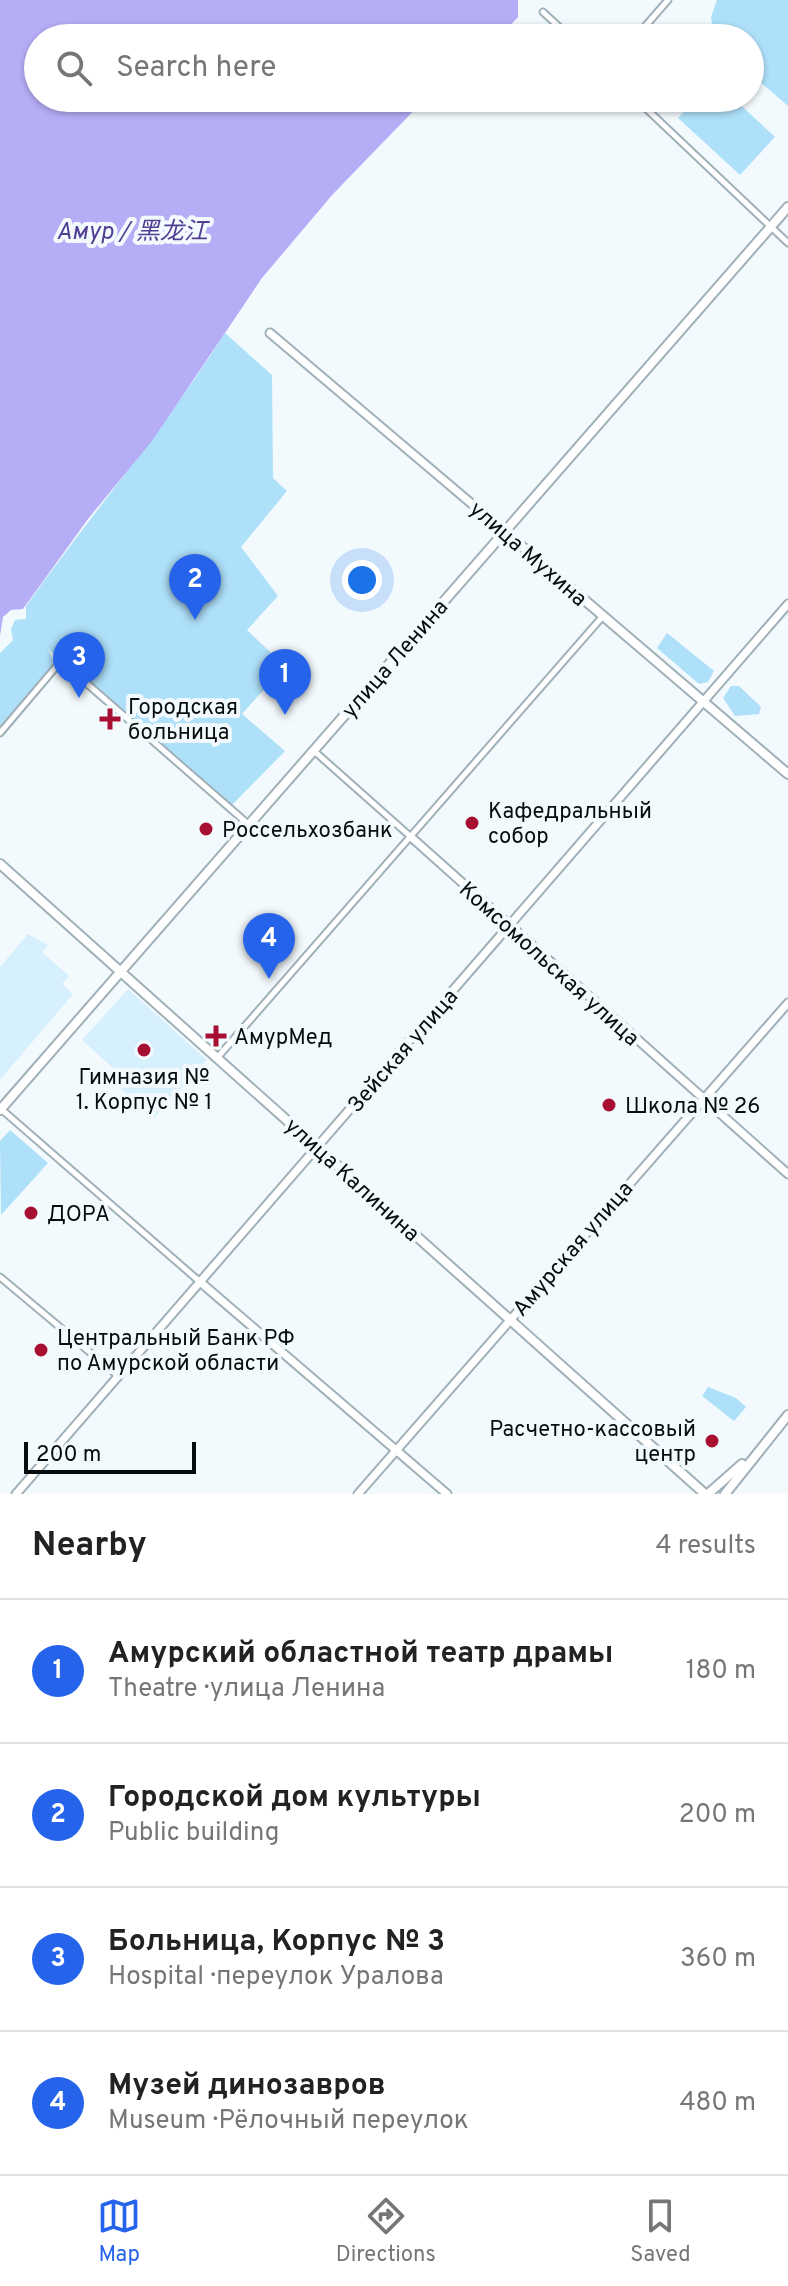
<!DOCTYPE html>
<html lang="en">
<head>
<meta charset="utf-8">
<style>
  body { margin:0; font-family:Overpass,"Noto Sans SC",sans-serif; background:#f6f6f6; color:#222 }
  .scale { position:absolute; left:24px; bottom:20px; width:172px; box-sizing:border-box; padding-left:8px; border:4px solid #070c0f; border-top:0; font-size:22px; line-height:28px; white-space:nowrap; color:#070c0f; -webkit-text-stroke:6px #f3fafe; paint-order:stroke }
  .you { position:absolute; left:362px; top:580px; width:28px; height:28px; margin:-20px; border:6px solid #fff; border-radius:50%; background:#1a73e8; box-shadow:0 0 0 12px #1a73e833 }
  .badge { display:grid; place-items:center; width:52px; height:52px; border-radius:50%; background:#2563eb; color:#fff; font-size:26px; font-weight:700 }
  .pin { position:absolute; translate:-50% -66px; filter:drop-shadow(0 2px 4px #0008) }
  .pin::after { content:''; position:absolute; top:42px; width:28px; height:24px; background:inherit; clip-path:polygon(0 0,100% 0,50% 100%) }
  .list { margin:0; padding:0; list-style:none }
  h2 { display:flex; justify-content:space-between; align-items:center; height:104px; margin:0; padding:0 32px; font-size:34px }
  h2 small { font-size:26px; font-weight:400; color:#767676 }
  .list li { display:grid; grid-template-columns:52px 1fr auto; gap:24px; align-items:center; box-sizing:border-box; height:144px; padding:0 32px; border-top:2px solid #e0e0e0 }
  .list b { display:block; font-size:30px; white-space:nowrap }
  .list p { margin:0; font-size:26px; white-space:nowrap; color:#767676 }
  .list em { font-size:26px; font-style:normal; color:#767676 }
  .icon { flex:none; width:44px; height:44px; fill:none; stroke:currentColor; stroke-width:2; stroke-linecap:round; stroke-linejoin:round }
  .map { position:relative; flex:none; width:788px; height:1494px; overflow:hidden }
  .search { position:absolute; background:#fff; box-shadow:0 2px 6px #0004; left:24px; right:24px; top:24px; height:88px; display:flex; align-items:center; gap:20px; box-sizing:border-box; padding:0 28px; border-radius:44px; color:#767676; font-size:30px }
  .sheet { height:680px; background:#fff }
  nav { display:flex; justify-content:space-around; align-items:center; box-sizing:border-box; height:112px; border-top:2px solid #e0e0e0; background:#fff; font-size:22px; color:#767676 }
  nav a { display:grid; justify-items:center; gap:4px }
  nav .on { color:#2563eb }
  .map>svg:first-child { display:block }
  .built { fill:#d7f0fd }
  .green { fill:#aee0f9 }
  .water { fill:#b6adf7 }
  .lines { fill:none; stroke-linecap:round; stroke-linejoin:round }
  .minor-casing { stroke:#a0b0b8; stroke-width:9 }
  .tertiary-casing { stroke:#a0b0b8; stroke-width:11 }
  .secondary-casing { stroke:#a0b0b8; stroke-width:12 }
  .minor { stroke:#fff; stroke-width:5 }
  .tertiary { stroke:#fff; stroke-width:7 }
  .secondary { stroke:#fff; stroke-width:8 }
  .poi-dot { fill:#a70f32; stroke:#f3fafe; stroke-width:3 }
  .labels { text-anchor:middle; stroke-width:8; stroke-linejoin:round; paint-order:stroke }
  .street-label { font-size:22px; fill:#070c0f; stroke:#f3fafe }
  .poi-label { font-size:22px; fill:#070c0f; stroke:#f3fafe; text-anchor:start }
  .water-label { font-size:24px; font-style:italic; fill:#503e93; stroke:#f3fafe }
</style>
</head>
<body>
<div class="map">
<svg width="788" height="1494" viewBox="0 0 788 1494">
  <rect width="100%" height="100%" fill="#f3fafe"/>
  <path class="built" d="M28,934L48,945L42,952L69,976L62,984L73,994L0,1080V967Z
    M128,989L207,1060L154,1118L118,1086L124,1078L82,1040Z"/>
  <path class="green" d="M717,0H788V106L750,73V38H714L711,17Z
    M696,98H733L775,137L740,175L678,118Z
    M225,333L272,375L273,478L287,491L241,547L278,596L247,630L285,666L242,714L285,751L232,805L48,649L55,664L0,729V653L13,640L11,629L15,620L26,619V606C91,515 164,429 225,333Z
    M667,633L714,671L708,682L699,684L657,648Z
    M731,686H739L761,707L759,714L735,716L723,698Z
    M10,1130L48,1163L1,1215L0,1141Z
    M708,1387L736,1398L746,1407L734,1421L702,1396Z"/>
  <path class="water" d="M0,0H518V17L499,38H38V98H426L333,194L262,278L152,441L88,519L23,609L11,610L3,617L0,636Z"/>
  <g class="lines">
    <defs>
      <path id="minor" d="M543,12L571,38
        M635,38L668,0
        M635,98L788,243
        M0,733L61,661L248,824
        M313,750L411,837
        M217,1058L603,616
        M1,1109L199,1281
        M0,1277L117,1375"/>
      <path id="tertiary" d="M270,333L505,532
        M411,837L788,1174
        M199,1281L447,1494
        M16,1494L788,604
        M358,1494L788,1003"/>
      <path id="secondary" d="M505,532L788,774
        M0,864L705,1494
        M0,1110L788,207
        M708,1494L742,1464
        M725,1494L788,1415"/>
    </defs>
    <use href="#minor" class="minor-casing"/>
    <use href="#tertiary" class="tertiary-casing"/>
    <use href="#secondary" class="secondary-casing"/>
    <use href="#minor" class="minor"/>
    <use href="#tertiary" class="tertiary"/>
    <use href="#secondary" class="secondary"/>
  </g>
  <g class="poi-dot">
    <path d="M106 707h8v8h8v8h-8v8h-8v-8h-8v-8h8z"/>
    <circle cx="472" cy="823" r="8"/>
    <circle cx="206" cy="829" r="8"/>
    <path d="M212 1024h8v8h8v8h-8v8h-8v-8h-8v-8h8z"/>
    <circle cx="144" cy="1050" r="8"/>
    <circle cx="609" cy="1105" r="8"/>
    <circle cx="31" cy="1213" r="8"/>
    <circle cx="41" cy="1350" r="8"/>
    <circle cx="712" cy="1441" r="8"/>
  </g>
  <g class="labels">
    <g class="street-label">
      <text transform="translate(529 553) rotate(41)" y="8">улица Мухина</text>
      <text transform="translate(394 658) rotate(-49)" y="8">улица Ленина</text>
      <text transform="translate(550 963) rotate(42)" y="8">Комсомольская улица</text>
      <text transform="translate(402 1050) rotate(-49)" y="8">Зейская улица</text>
      <text transform="translate(353 1179) rotate(42)" y="8">улица Калинина</text>
      <text transform="translate(572 1248) rotate(-49)" y="8">Амурская улица</text>
    </g>
    <g class="poi-label">
      <text x="128" y="714">Городская<tspan x="128" dy="25">больница</tspan></text>
      <text x="488" y="818">Кафедральный<tspan x="488" dy="25">собор</tspan></text>
      <text x="222" y="837">Россельхозбанк</text>
      <text x="234" y="1044">АмурМед</text>
      <text x="144" y="1084" text-anchor="middle">Гимназия №<tspan x="144" dy="25">1. Корпус № 1</tspan></text>
      <text x="625" y="1113">Школа № 26</text>
      <text x="47" y="1221">ДОРА</text>
      <text x="57" y="1345">Центральный Банк РФ<tspan x="57" dy="25">по Амурской области</tspan></text>
      <text x="696" y="1436" text-anchor="end">Расчетно-кассовый<tspan x="696" dy="25">центр</tspan></text>
    </g>
    <g class="water-label">
      <text x="132" y="239">Амур / 黑龙江</text>
    </g>
  </g>
</svg>
<div class="scale">200 m</div>
<div class="you"></div>
<div class="pin badge" style="left:285px;top:715px">1</div>
<div class="pin badge" style="left:195px;top:620px">2</div>
<div class="pin badge" style="left:79px;top:698px">3</div>
<div class="pin badge" style="left:269px;top:979px">4</div>
<div class="search"><svg class="icon" aria-label="search" viewBox="0 0 24 24"><circle cx="10" cy="10" r="6"/><path d="M15 15l6 6"/></svg>Search here</div>
</div>
<section class="sheet">
<h2>Nearby<small>4 results</small></h2>
<ul class="list">
<li><span class="badge">1</span><div><b>Амурский областной театр драмы</b><p>Theatre · улица Ленина</p></div><em>180 m</em></li>
<li><span class="badge">2</span><div><b>Городской дом культуры</b><p>Public building</p></div><em>200 m</em></li>
<li><span class="badge">3</span><div><b>Больница, Корпус № 3</b><p>Hospital · переулок Уралова</p></div><em>360 m</em></li>
<li><span class="badge">4</span><div><b>Музей динозавров</b><p>Museum · Рёлочный переулок</p></div><em>480 m</em></li>
</ul>
</section>
<nav>
<a class="on"><svg class="icon" aria-label="map" viewBox="0 0 24 24"><path d="M3 6l6-2 6 2 6-2v14l-6 2-6-2-6 2zM9 4v14M15 6v14"/></svg>Map</a>
<a><svg class="icon" aria-label="directions" viewBox="0 0 24 24"><path d="M12 3l9 9-9 9-9-9zM9 14v-3h6M13 9l2 2-2 2"/></svg>Directions</a>
<a><svg class="icon" aria-label="saved" viewBox="0 0 24 24"><path d="M7 4h10v16l-5-4-5 4z"/></svg>Saved</a>
</nav>
</body>
</html>
